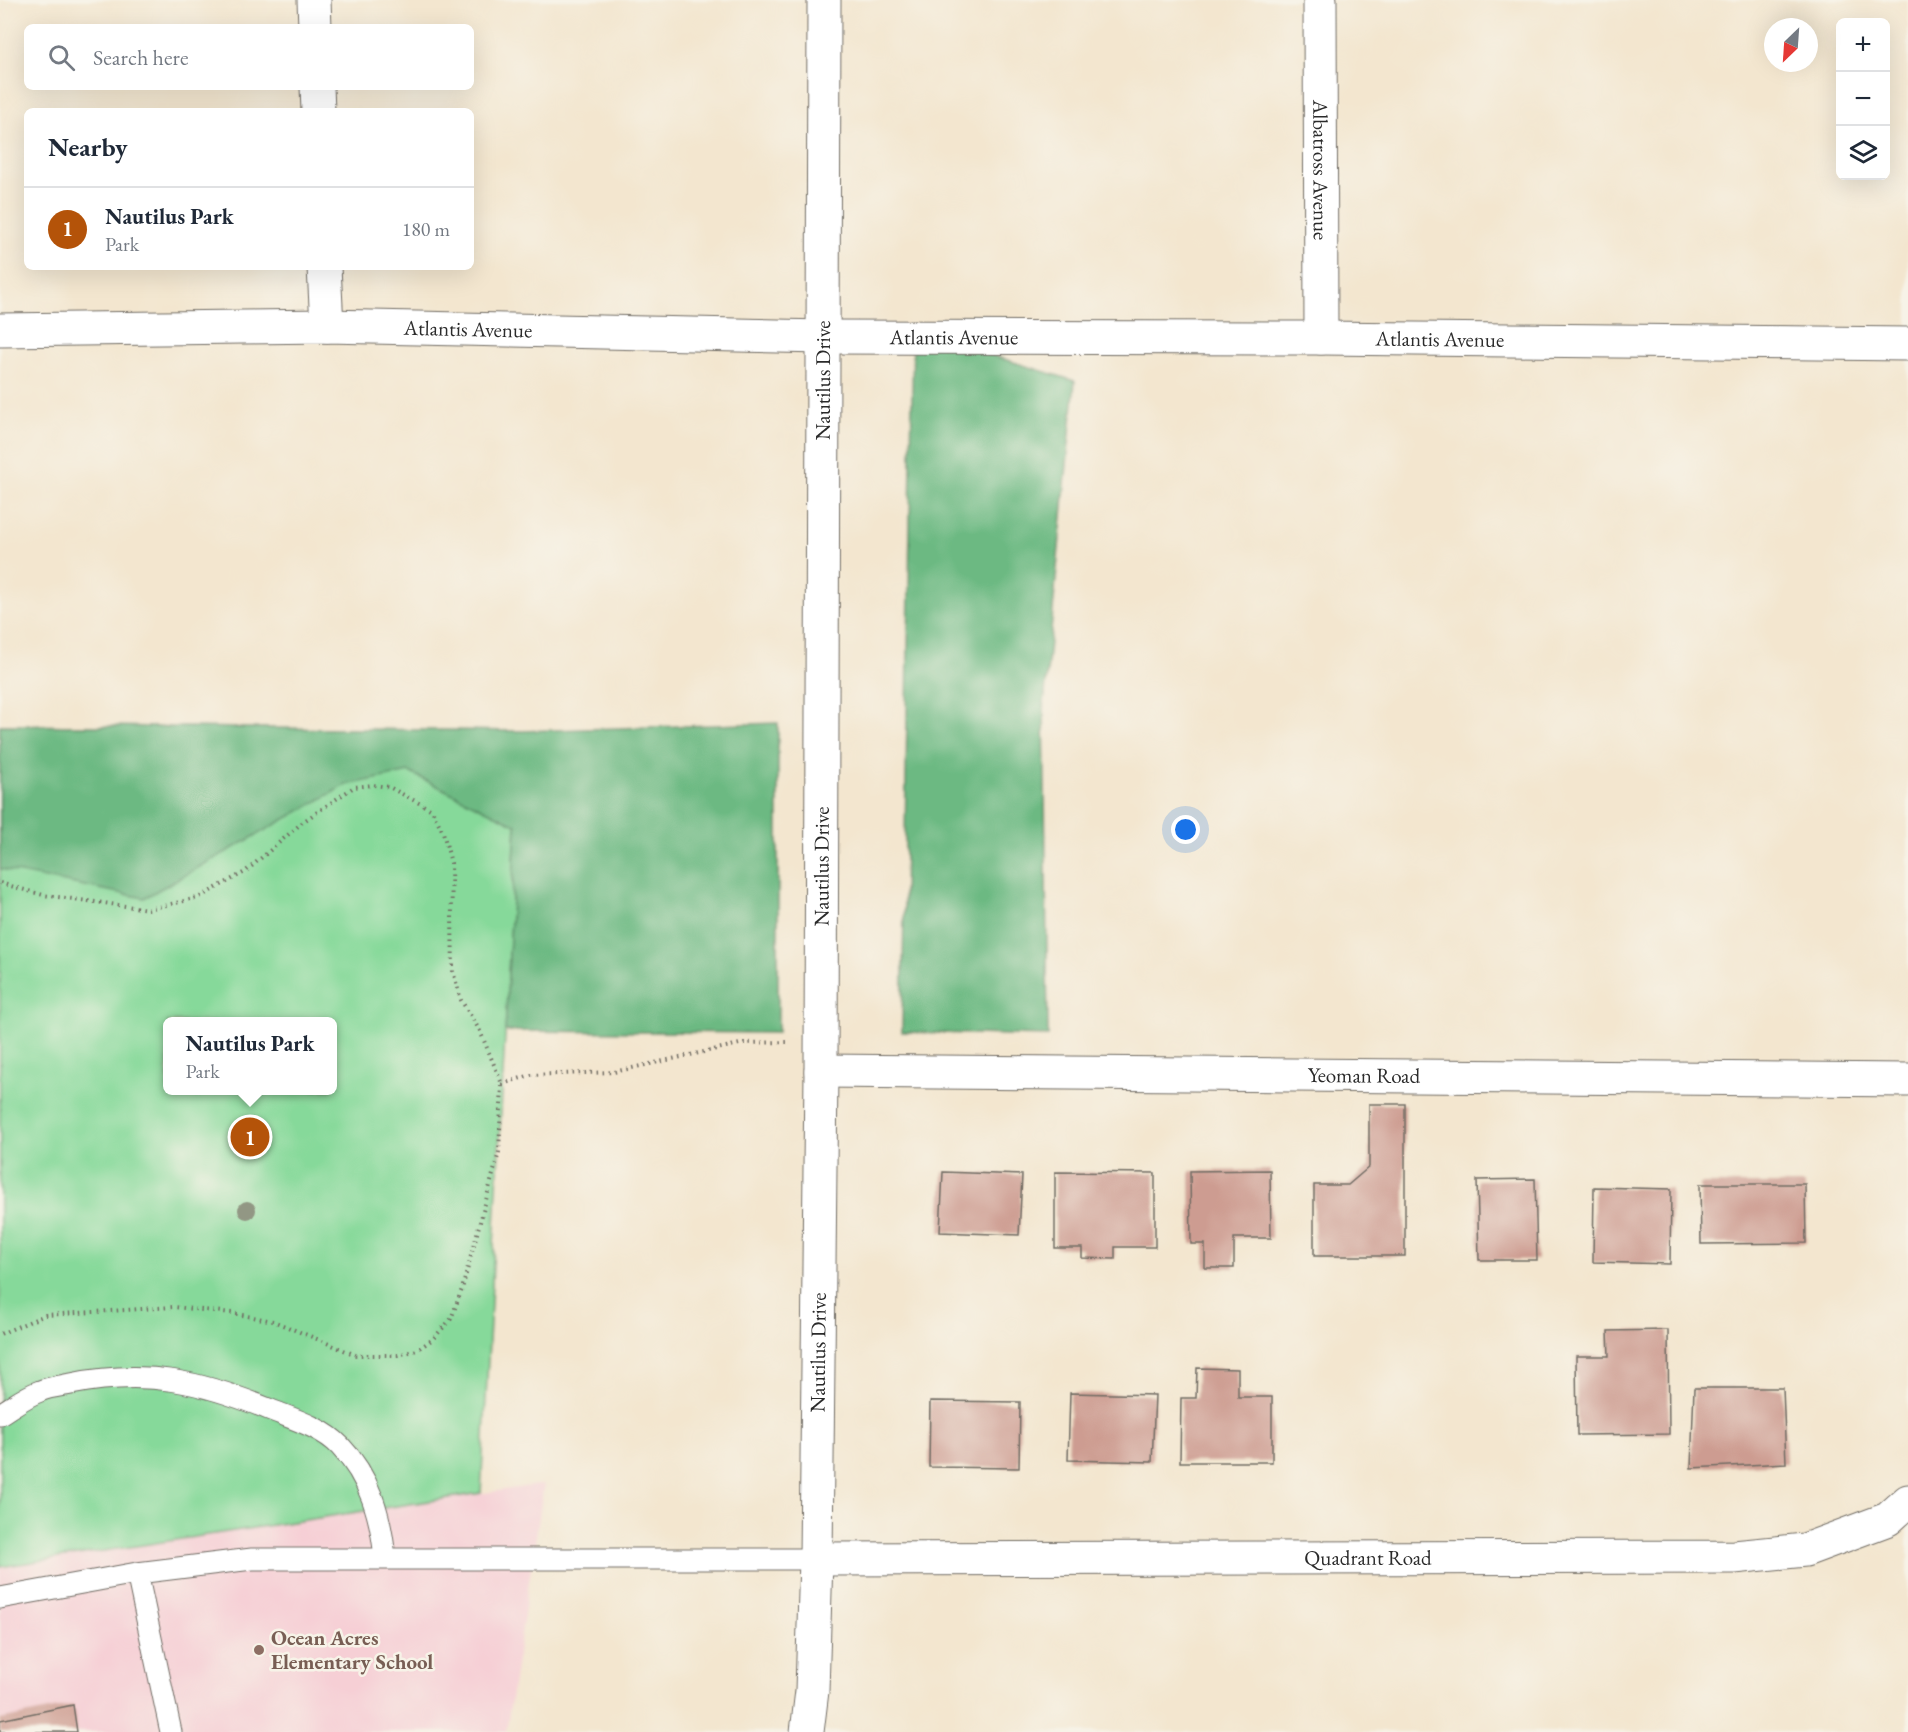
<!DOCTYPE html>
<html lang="en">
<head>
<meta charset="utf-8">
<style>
  body { margin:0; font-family:"EB Garamond",serif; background:#f2f2f3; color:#1f2937 }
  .controls { position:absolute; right:18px; top:18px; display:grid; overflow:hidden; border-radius:9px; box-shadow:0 6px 24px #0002 }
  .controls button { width:54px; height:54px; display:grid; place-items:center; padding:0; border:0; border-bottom:2px solid #e0e1e3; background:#fff; color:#1f2937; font:30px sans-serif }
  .compass { position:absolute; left:1764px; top:18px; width:54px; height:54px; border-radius:50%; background:#fff; box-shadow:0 6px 24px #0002; rotate:205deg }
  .you { position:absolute; left:1186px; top:830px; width:21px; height:21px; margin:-15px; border:4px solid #fff; border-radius:50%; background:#1a73e8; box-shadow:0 0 0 9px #1a73e833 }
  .badge { display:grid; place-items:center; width:39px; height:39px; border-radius:50%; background:#b45309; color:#fff; font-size:20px; font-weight:700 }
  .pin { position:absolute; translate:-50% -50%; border:3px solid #fff; box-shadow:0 2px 6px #0006 }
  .popup { position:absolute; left:163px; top:1017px; width:174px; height:78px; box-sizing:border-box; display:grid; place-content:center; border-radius:9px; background:#fff; filter:drop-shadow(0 2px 4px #0005); font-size:20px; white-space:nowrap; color:#747a83 }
  .popup b { font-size:22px; color:#1f2937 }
  .popup::after { content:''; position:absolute; left:50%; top:100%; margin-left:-12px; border:12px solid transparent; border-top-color:#fff }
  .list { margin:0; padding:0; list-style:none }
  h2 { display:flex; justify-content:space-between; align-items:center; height:78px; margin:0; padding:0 24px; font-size:26px }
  h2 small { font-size:20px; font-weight:400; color:#747a83 }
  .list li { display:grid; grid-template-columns:39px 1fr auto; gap:18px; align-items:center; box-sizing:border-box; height:84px; padding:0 24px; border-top:2px solid #e0e1e3 }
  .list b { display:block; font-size:22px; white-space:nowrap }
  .list p { margin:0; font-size:20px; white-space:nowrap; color:#747a83 }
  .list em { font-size:20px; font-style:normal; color:#747a83 }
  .icon { flex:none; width:33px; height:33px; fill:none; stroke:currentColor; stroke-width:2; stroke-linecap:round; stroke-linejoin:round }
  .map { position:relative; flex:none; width:1908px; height:1732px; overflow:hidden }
  .search { position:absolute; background:#fff; box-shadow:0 6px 24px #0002; left:24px; top:24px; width:450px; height:66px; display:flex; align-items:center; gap:15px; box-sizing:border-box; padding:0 21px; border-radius:9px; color:#747a83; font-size:22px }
  .panel { position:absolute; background:#fff; box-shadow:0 6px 24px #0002; left:24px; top:108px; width:450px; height:162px; border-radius:9px }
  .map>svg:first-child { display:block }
  .built { fill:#f6cfd5 }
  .green { fill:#86d99a; stroke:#588262; stroke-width:1.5; fill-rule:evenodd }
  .forest { fill:#6cb982; stroke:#4c7256; stroke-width:1.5 }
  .building { fill:#cd9c91 }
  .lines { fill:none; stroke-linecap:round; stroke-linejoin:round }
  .service-casing { stroke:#716c64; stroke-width:23 }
  .minor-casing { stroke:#716c64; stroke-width:35 }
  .tertiary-casing { stroke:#716c64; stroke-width:35 }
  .path { stroke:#716c64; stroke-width:4; stroke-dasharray:1.5 4.5; stroke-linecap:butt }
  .service { stroke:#fff; stroke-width:21 }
  .minor { stroke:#fff; stroke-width:33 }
  .tertiary { stroke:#fff; stroke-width:33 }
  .tree { fill:#929784 }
  .education-dot { fill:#8d6e63; stroke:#f7f3e8; stroke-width:2 }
  .labels { text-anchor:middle; stroke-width:5; stroke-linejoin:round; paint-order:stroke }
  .street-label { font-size:21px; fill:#2b2b2b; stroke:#f7f3e8 }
  .education-label { font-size:21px; font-weight:bold; fill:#785e54; stroke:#f7f3e8; text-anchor:start }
</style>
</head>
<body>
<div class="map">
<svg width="1908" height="1732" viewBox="0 0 1908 1732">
  <rect width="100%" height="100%" fill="#f7f3e8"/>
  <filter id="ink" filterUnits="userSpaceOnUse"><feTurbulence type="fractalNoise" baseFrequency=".0167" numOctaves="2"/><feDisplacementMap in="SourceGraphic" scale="12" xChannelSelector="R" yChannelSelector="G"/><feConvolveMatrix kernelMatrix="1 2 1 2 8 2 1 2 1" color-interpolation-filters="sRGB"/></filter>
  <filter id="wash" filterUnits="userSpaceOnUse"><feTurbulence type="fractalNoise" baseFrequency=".008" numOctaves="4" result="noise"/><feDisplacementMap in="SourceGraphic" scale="24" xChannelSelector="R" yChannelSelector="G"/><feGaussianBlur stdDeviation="1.35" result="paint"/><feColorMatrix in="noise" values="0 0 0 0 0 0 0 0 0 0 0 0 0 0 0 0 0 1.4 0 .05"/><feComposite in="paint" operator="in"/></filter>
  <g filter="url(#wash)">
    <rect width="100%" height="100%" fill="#f3e6cf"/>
    <path class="built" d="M544,1484L506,1732H0V1567Z"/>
    <path class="green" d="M0,725L521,731L481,1493L0,1567ZM168,1022H332V1090H168Z"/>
    <path class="forest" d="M913,331L1075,381L1044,704L1048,1036L902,1032Z
      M778,723V1033L505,1031L516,825L409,772L346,785L144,898L0,869V725L521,731Z"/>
    <g id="blocks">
      <path class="building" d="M1369,1104H1405V1256H1314V1185H1348L1369,1167Z
        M1270,1170L1271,1238H1234V1268H1205V1244H1191L1190,1171Z
        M943,1172L1022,1175L1019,1235L940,1232Z
        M1055,1172L1155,1173V1247H1115V1259L1082,1258V1248H1055Z
        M1535,1179L1537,1260H1479L1477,1180Z
        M1700,1184H1805L1806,1243L1701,1244Z
        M1594,1187L1671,1189L1670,1264L1593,1262Z
        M1668,1330L1669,1434L1577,1435L1576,1356H1609L1608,1331Z
        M1197,1368L1238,1369V1397H1272V1462H1180L1181,1398H1196Z
        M1694,1388H1783L1786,1463L1691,1468Z
        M1070,1393L1155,1395L1152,1462L1068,1460Z
        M930,1401L1020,1402L1019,1468L929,1467Z
        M73,1705L77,1732H0V1720Z"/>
    </g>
  </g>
  <g filter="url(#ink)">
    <use href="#blocks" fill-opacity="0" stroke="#716c64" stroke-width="1.5"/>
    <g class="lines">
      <defs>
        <path id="service" d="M0,1414C13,1406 26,1396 40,1391C49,1387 61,1386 71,1384C147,1369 201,1381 271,1410C294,1419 323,1428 340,1446C370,1477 381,1517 385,1558
          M137,1573L171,1732
          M0,1598L137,1573L252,1559H816"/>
        <g id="minor">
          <path d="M314,0L315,27"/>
          <path id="s1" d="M1320,0L1321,338"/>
          <path d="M317,87L318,111"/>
          <path d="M324,267L327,326"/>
          <path id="s2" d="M0,330L327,326L823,337L1321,338L1908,344"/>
          <path id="s3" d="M821,1071L1908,1080"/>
          <path id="s4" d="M816,1559L1734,1557L1805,1550L1888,1519L1908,1501"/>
        </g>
        <g id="tertiary">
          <path id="s5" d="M807,1732L812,1691L816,1559L821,1071L824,0"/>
        </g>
      </defs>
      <use href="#service" class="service-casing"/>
      <use href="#minor" class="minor-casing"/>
      <use href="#tertiary" class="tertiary-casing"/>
      <path class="path" d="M0,883L43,895L148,909L198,898L245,872L304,821L354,787L373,785L389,787L432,810L443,832L451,863L453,971L461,1000L480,1031L502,1084L499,1152L462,1289L451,1319L433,1339L417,1350L398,1355H356L273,1321L232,1313L174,1307L45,1315L0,1334
        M502,1084L531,1075L614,1072L744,1043L787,1042"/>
      <use href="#service" class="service"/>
      <use href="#minor" class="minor"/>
      <use href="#tertiary" class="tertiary"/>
    </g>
    <circle class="tree" cx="247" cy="1210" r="9"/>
  </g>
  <circle class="education-dot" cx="259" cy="1650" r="6"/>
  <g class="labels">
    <g class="street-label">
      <text dy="7" stroke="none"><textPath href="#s1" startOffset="170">Albatross Avenue</textPath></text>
      <text dy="7" stroke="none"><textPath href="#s2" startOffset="468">Atlantis Avenue</textPath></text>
      <text dy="7" stroke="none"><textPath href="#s2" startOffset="954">Atlantis Avenue</textPath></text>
      <text dy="7" stroke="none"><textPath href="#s2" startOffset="1440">Atlantis Avenue</textPath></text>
      <text dy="7" stroke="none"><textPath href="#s5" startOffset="1352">Nautilus Drive</textPath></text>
      <text dy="7" stroke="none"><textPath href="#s5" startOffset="866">Nautilus Drive</textPath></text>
      <text dy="7" stroke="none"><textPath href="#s3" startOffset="543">Yeoman Road</textPath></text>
      <text dy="7" stroke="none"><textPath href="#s5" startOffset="380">Nautilus Drive</textPath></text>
      <text dy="7" stroke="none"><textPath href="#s4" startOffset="552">Quadrant Road</textPath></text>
    </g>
    <g class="education-label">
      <text x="271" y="1645">Ocean Acres<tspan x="271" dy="24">Elementary School</tspan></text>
    </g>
  </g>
</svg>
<div class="controls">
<button>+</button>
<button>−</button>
<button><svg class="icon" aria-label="layers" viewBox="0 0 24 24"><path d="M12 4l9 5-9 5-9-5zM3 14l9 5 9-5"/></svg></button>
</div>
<svg class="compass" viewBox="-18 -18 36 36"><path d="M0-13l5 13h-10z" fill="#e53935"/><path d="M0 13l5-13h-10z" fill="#747a83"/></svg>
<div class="you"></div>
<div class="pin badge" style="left:250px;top:1137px">1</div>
<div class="popup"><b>Nautilus Park</b>Park</div>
<div class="search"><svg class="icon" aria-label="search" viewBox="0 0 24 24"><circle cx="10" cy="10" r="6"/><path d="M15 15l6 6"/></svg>Search here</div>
<section class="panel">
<h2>Nearby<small></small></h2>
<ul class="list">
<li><span class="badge">1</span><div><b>Nautilus Park</b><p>Park</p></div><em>180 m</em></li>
</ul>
</section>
</div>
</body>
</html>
